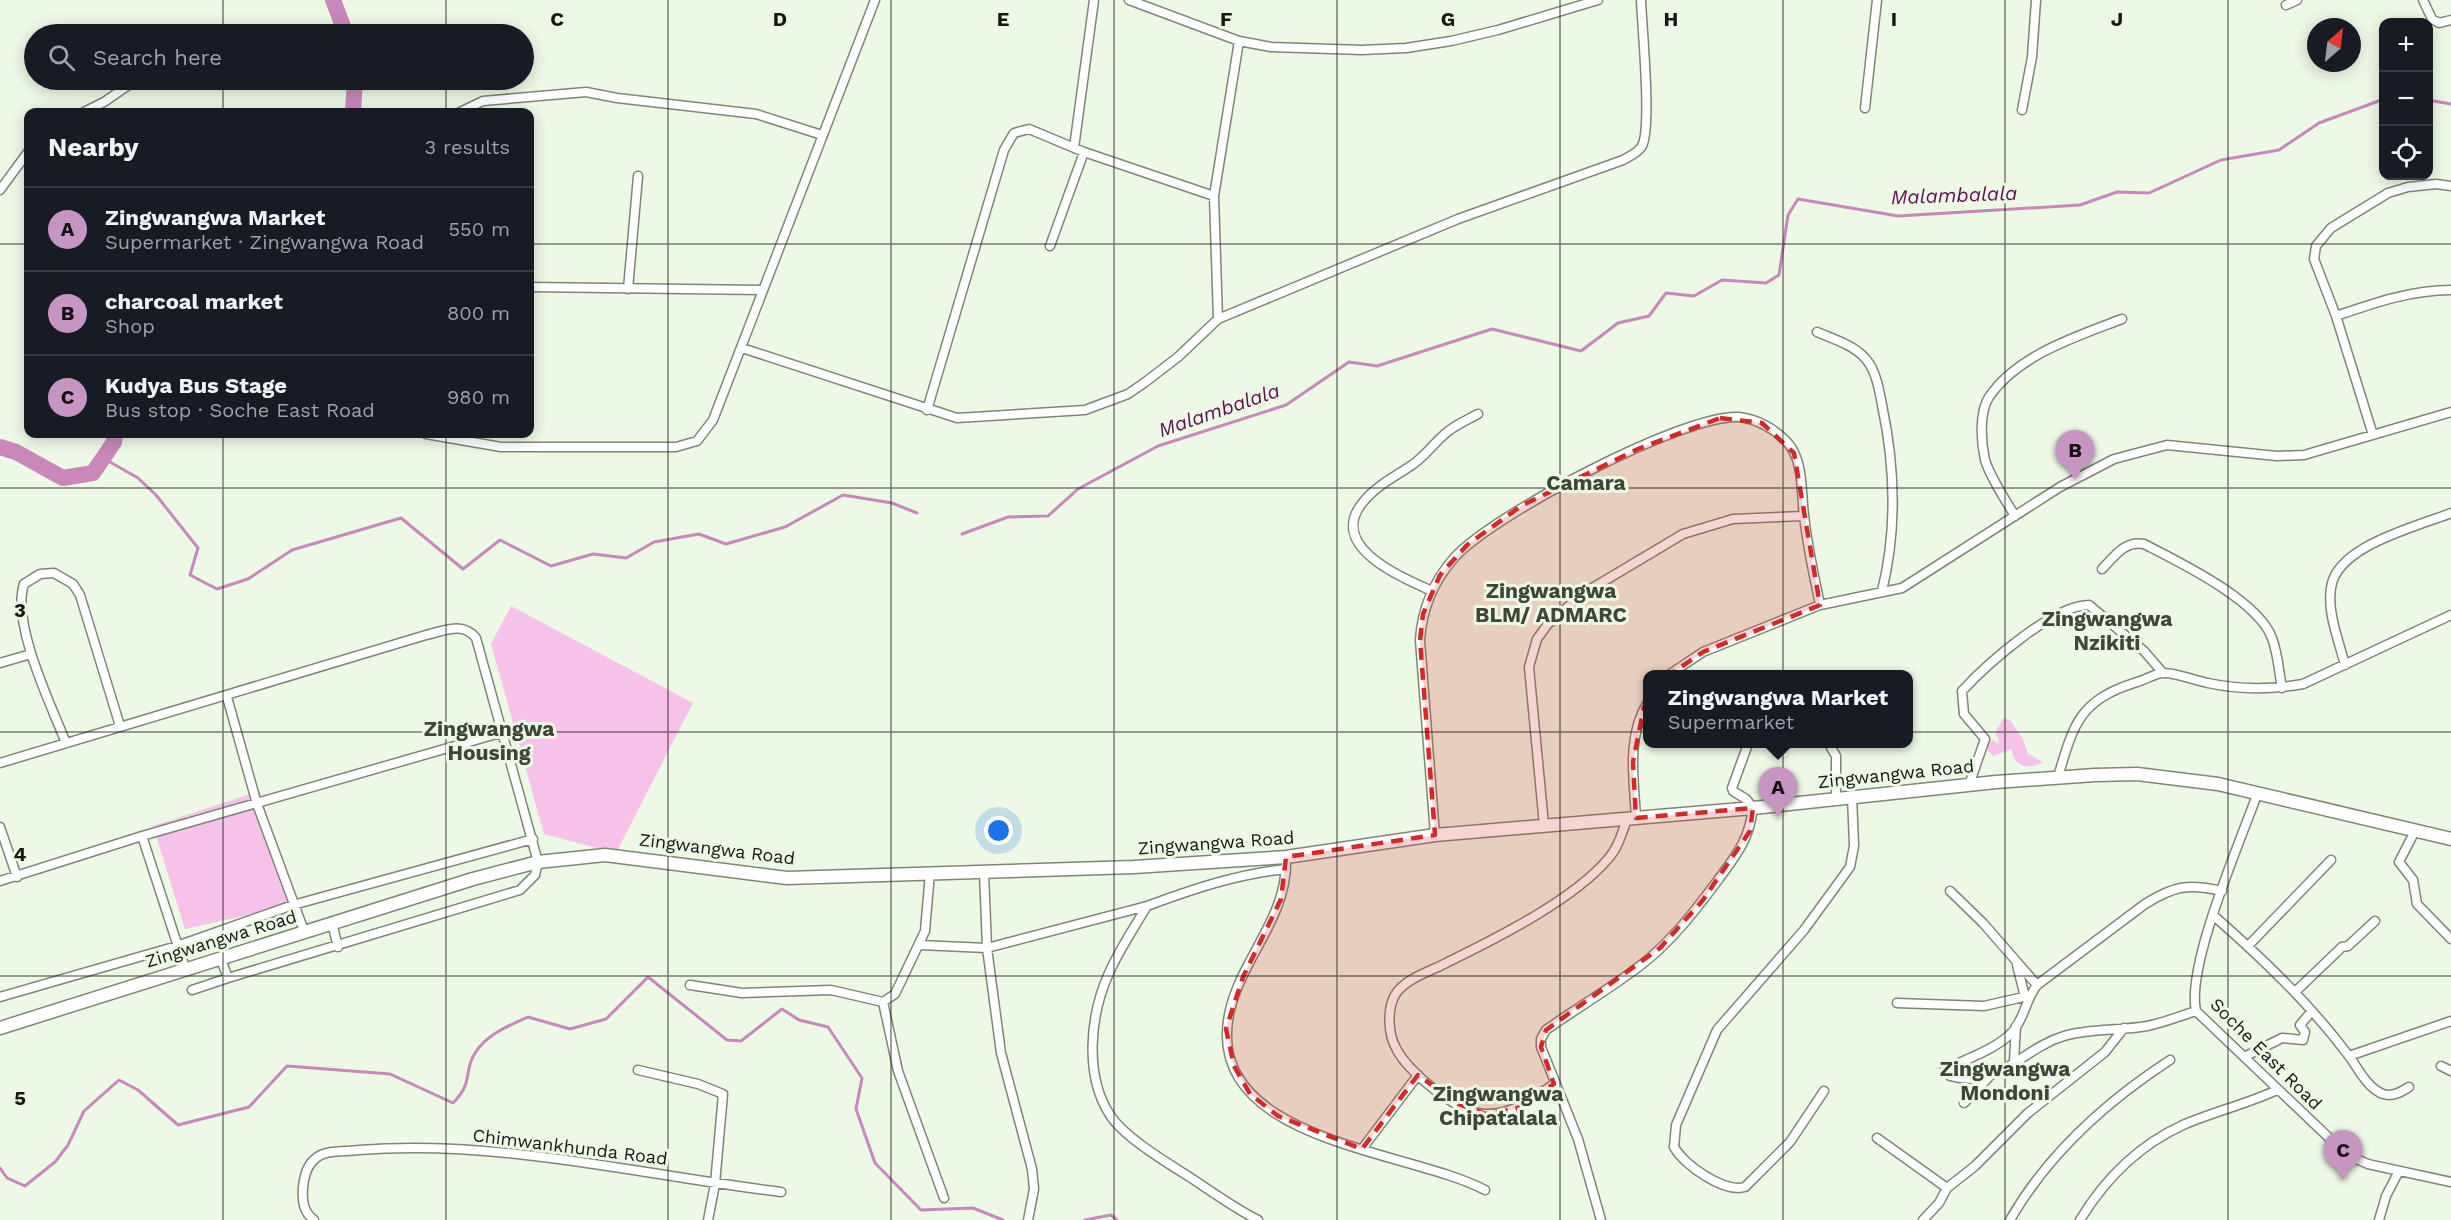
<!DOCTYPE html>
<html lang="en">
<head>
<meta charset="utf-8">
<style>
  body { margin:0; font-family:"Work Sans",sans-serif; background:#20242c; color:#f1f3f6 }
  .controls { position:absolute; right:18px; top:18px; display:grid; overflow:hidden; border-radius:12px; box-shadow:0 3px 15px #0003 }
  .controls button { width:54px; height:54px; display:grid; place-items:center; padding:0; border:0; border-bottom:2px solid #363941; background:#171b24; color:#f1f3f6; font:30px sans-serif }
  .compass { position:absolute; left:2307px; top:18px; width:54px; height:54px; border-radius:50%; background:#171b24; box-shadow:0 3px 15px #0003; rotate:28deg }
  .you { position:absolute; left:999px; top:831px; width:21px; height:21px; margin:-15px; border:4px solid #fff; border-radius:50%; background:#1a73e8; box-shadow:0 0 0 9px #1a73e833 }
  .badge { display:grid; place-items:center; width:39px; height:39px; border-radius:50%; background:#c795c1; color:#111; font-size:20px; font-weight:700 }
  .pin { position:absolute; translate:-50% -50px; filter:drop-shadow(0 2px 3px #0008) }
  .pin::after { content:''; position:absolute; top:32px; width:21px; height:18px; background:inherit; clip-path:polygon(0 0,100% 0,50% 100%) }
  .popup { position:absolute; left:1643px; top:670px; width:270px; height:78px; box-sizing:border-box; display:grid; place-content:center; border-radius:12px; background:#171b24; filter:drop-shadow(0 2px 4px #0005); font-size:20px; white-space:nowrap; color:#9ea1a6 }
  .popup b { font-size:22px; color:#f1f3f6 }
  .popup::after { content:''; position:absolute; left:50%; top:100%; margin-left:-12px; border:12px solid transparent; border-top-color:#171b24 }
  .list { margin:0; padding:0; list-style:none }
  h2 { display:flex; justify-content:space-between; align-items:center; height:78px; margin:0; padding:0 24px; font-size:26px }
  h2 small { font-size:20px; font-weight:400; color:#9ea1a6 }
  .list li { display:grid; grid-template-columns:39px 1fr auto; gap:18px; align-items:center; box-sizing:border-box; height:84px; padding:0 24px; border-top:2px solid #363941 }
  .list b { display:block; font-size:22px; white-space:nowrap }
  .list p { margin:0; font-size:20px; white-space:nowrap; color:#9ea1a6 }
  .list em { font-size:20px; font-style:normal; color:#9ea1a6 }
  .icon { flex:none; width:33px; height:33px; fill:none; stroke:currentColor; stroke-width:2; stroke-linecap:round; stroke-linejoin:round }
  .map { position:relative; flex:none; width:2451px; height:1220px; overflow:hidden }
  .search { position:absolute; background:#171b24; box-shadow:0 3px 15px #0003; left:24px; top:24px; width:510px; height:66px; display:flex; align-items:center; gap:15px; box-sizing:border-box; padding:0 21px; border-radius:33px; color:#9ea1a6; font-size:22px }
  .panel { position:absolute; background:#171b24; box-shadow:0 3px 15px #0003; left:24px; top:108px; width:510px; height:330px; border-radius:12px }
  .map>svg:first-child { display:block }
  .green { fill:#f7c2e9 }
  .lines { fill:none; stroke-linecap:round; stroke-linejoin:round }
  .stream { stroke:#ca87ba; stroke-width:3 }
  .river { stroke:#ca87ba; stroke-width:16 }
  .street-casing { stroke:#7d8776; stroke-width:11 }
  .secondary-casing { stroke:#7d8776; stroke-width:15 }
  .street { stroke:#fff; stroke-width:8 }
  .secondary { stroke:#fff; stroke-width:12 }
  .marked { fill:#d62828; fill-opacity:0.2; stroke:#d62828; stroke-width:4.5; stroke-dasharray:12 8; stroke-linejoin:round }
  .grid { fill:none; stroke:#141811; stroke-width:1.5; stroke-opacity:0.55 }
  .labels { text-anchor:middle; stroke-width:6; stroke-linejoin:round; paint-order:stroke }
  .street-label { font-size:18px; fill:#141811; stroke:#edf8e5 }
  .water-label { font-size:20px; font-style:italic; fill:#5f0d52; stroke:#edf8e5 }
  .quarter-label { font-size:21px; font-weight:bold; fill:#3d4637; stroke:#edf8e5 }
  .grid-label { font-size:20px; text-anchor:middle; font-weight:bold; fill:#141811; stroke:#edf8e5; stroke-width:6; stroke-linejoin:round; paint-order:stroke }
</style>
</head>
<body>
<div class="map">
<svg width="2451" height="1220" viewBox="0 0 2451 1220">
  <rect width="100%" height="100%" fill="#edf8e5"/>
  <path class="green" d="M511,606L693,703L616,853L544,834L491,644Z
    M2003,718L2010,720L2023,739L2028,754L2043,762C2030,770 2013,767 2012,749L1993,756L1988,751L1987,743L1993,740L1998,744L1999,739L1995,734Z
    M260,791L293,905L185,929L153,826Z"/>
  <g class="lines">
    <path class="stream" d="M2428,100L2451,104
      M103,458L138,478L156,495L198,548L190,575L217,589L248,579L292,550L401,518L463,569L500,540L551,566L593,554L626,558L654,542L699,534L726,544L785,527L843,495L892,503L917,513
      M962,534L1008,517L1048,516L1078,489L1158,446L1286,405L1349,362L1377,366L1492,329L1581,351L1618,323L1649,316L1666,293L1694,296L1722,280L1766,283L1779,275L1788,215L1798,199L1898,216L2080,205L2117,192L2149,193L2221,160L2279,150L2319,123L2384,99
      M0,1168L7,1178L25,1186L55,1162L68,1145L84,1111L119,1080L138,1090L178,1125L249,1107L287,1066L390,1074L453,1103C474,1082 463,1072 475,1053C487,1034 508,1026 528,1017L570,1029L606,1019L648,977L727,1040L741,1041L782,1009L799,1020L828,1027L862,1078L856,1109L875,1163L921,1210L973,1208L1003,1220
      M1085,1220L1111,1215L1117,1220"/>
    <path class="river" d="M333,0L346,34
      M353,112L355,80
      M0,447L16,452L63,478L93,473L114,442L115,434"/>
    <defs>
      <path id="street" d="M1129,0L1239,41L1271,47L1362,50L1406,48L1451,41L1498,30L1598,0
        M2423,0L2432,19L2439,23L2451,20
        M2286,5L2297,0
        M1865,108L1877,0
        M2022,110L2032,57L2036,0
        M84,112L104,102L136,80
        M460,112L483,101L586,92L617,98L756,114L822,135
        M1074,148L1094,0
        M0,190L28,152
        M1050,246L1084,152
        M530,287L762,290
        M628,289L638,176
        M2336,316C2374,303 2411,290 2451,290
        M1218,319L1214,196L1239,41
        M1817,332C1833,339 1852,344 1865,358C1876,370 1879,389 1882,405C1895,466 1897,530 1882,591
        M742,348L957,418L1085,410L1128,394L1144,383L1178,357L1218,319L1458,219L1623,160C1630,156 1638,153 1642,146C1652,127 1642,27 1641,0
        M927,410L1004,150L1014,133L1029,129L1084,152L1214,196
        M426,434L501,447H676L697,441L713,420L875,0
        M2373,435L2336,316L2314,259L2316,246L2331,228L2388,193L2408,187L2436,184L2451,186
        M2015,516C2005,499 1991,479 1985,460C1981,442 1979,412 1989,397C2017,355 2078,336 2122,319
        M2102,569C2115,556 2125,540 2144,544C2179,562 2258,600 2272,638C2278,654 2279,672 2282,688
        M1432,591C1401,577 1325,546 1364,501C1376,486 1396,476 1412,465C1425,456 1434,443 1446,433C1455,425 1467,420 1478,414
        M0,663L31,654
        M2345,665C2339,641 2327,613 2331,588C2336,546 2416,527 2451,513
        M1670,674L1703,652L1820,605L1902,588L2060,487L2114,459L2167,445L2277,456L2304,455L2451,412
        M227,697L257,804L304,931
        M66,743C51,705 11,623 24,584L40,574L54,573L73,584L80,595L120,726
        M1829,744L1836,756V797
        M0,763L426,635C444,631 463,621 476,638L538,862L535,875L520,890L228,978
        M2058,777C2074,722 2080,700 2137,682C2145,680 2156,673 2163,673C2173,672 2197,681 2208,683C2240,690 2270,690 2303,684L2451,615
        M1969,785L1985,739L1964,714L1962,691C1986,665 2053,605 2089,605L2144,651L2163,673
        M2258,792C2241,840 2186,965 2196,1011L2347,1155L2368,1164L2451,1182
        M1636,818C1634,779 1626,737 1648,702
        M1544,825L1529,667L1537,639L1548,624L1584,593L1683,534L1733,519L1804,516
        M0,827L17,877
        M2415,831L2399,862L2413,880L2417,904L2451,939
        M1435,835L1420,640C1422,609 1433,582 1454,558C1491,516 1685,413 1739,417C1757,419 1775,429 1787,442C1804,460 1801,493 1804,515C1807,545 1814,575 1820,605
        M142,836L185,968
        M1286,863C1286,918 1242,959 1230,1010C1199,1142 1408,1149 1485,1190
        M984,872L987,948L1001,1053L1032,1169L1034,1189L1028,1220
        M0,881L142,836L500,733
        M1950,891L1983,923L2037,985
        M2214,916C2263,959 2310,1004 2349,1056C2358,1068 2367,1088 2383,1094C2393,1097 2401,1092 2409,1087
        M332,923L338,947
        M919,945L987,948L1147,906
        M2248,946L2331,860
        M2017,965L2025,997
        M690,985L742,993L831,990L883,1002L895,994L925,931L930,873
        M192,990L228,978L220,957
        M2295,992L2342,947L2348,946L2375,921
        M0,997L177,946L293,905L533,839
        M883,1002L898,1071L944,1198
        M1897,1003L1984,1006L2028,996
        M2196,1011C2180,1016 2163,1023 2147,1026C2120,1031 2090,1028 2064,1036C2021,1049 1999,1090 1950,1076L1945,1069C1965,1060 2001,1047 2014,1030C2025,1016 2026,999 2037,985L2145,904C2174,886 2188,883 2222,891
        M2349,1056L2451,1021
        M2244,1057L2282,1038L2303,1040L2305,1032L2300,1025L2311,1012
        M2014,1061L2016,1026
        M2441,1066L2451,1071
        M638,1070L698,1084L723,1094L715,1184L708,1220
        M1554,1084C1533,1099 1512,1115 1485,1114C1458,1113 1407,1072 1396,1048C1388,1034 1387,1009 1395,995C1405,978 1432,971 1448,962C1497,938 1573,900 1608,859C1618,848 1622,833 1627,819
        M1824,1091L1790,1142L1745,1187C1724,1193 1684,1165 1674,1147L1676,1125L1717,1030L1804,930L1850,867L1854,846L1852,796
        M1964,1103L1989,1077
        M1877,1138L1947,1188
        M1362,1149L1418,1075
        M314,1220C303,1212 302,1200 303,1187C304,1178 307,1165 315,1159C325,1149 346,1152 359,1150C501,1139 641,1175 781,1192
        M1258,1220C1234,1208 1211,1191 1188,1176C1166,1162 1124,1137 1110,1115C1084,1075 1090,1015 1109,973C1119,950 1134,928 1147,906C1193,889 1237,874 1286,869
        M1601,1220L1578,1139L1541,1047V1039L1546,1030C1577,1008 1611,988 1641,965C1671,942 1695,911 1718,880C1737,854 1749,840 1753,808L1746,799L1733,791L1732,788L1748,744
        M1923,1220L1939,1203L1947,1188L1975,1166L2028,1113L2105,1052L2124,1028
        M2010,1220C2048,1154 2107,1101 2170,1060
        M2080,1220C2105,1179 2139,1145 2183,1125C2213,1112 2247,1104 2277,1090
        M2379,1220L2386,1196L2399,1171"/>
      <path id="secondary" d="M0,1028L473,879L538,862L605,855L787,878L1134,867L1286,857L1435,835L1753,808L1996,782L2095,775L2137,774L2218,784L2451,839"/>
    </defs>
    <use href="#street" class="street-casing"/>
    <use href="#secondary" class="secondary-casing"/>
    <use href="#street" class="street"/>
    <use href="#secondary" class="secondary"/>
  </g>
  <path class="marked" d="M1720,418L1762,423L1794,453L1820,605L1703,652L1669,675L1644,707L1633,762L1636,818L1753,808L1750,831L1703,900L1660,948L1546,1030L1541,1047L1554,1084L1518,1108L1486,1114L1458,1104L1418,1075L1362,1149L1278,1116L1250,1094L1234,1066L1226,1029L1243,977L1281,899L1286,857L1435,835L1420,640L1423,614L1440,575L1467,545L1521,506L1638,449Z"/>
  <path class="grid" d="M223,0V34M446,0V34M668,0V1220M891,0V1220M1114,0V1220M1337,0V1220M1560,0V1220M1783,0V1220M2005,0V1220M2228,0V1220M223,80V112M446,80V112M0,244H28M530,244H2451M223,434V1220M446,434V1220M0,488H2451M0,732H2451M0,976H2451"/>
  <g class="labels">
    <g class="street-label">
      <text transform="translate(1896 774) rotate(-6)" y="6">Zingwangwa Road</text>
      <text transform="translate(1216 843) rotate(-4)" y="6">Zingwangwa Road</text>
      <text transform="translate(717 849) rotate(7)" y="6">Zingwangwa Road</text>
      <text transform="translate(221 939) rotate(-17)" y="6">Zingwangwa Road</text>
      <text transform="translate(2266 1054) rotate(45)" y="6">Soche East Road</text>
      <text transform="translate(570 1147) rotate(7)" y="6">Chimwankhunda Road</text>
    </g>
    <g class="water-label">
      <text transform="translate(1954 195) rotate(-2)" y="7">Malambalala</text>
      <text transform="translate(1219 410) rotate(-19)" y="7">Malambalala</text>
    </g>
    <g class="quarter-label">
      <text x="1586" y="490">Camara</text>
      <text x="1551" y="598">Zingwangwa<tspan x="1551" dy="24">BLM/ ADMARC</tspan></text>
      <text x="2107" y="626">Zingwangwa<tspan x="2107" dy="24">Nzikiti</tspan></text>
      <text x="489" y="736">Zingwangwa<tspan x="489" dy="24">Housing</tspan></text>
      <text x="2005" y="1076">Zingwangwa<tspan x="2005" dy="24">Mondoni</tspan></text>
      <text x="1498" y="1101">Zingwangwa<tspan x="1498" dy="24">Chipatalala</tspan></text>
    </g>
  </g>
  <g class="grid-label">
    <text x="557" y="26">C</text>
    <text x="780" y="26">D</text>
    <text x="1003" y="26">E</text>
    <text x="1226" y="26">F</text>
    <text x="1448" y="26">G</text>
    <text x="1671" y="26">H</text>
    <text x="1894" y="26">I</text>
    <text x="2117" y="26">J</text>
    <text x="20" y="617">3</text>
    <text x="20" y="861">4</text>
    <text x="20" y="1105">5</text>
  </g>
</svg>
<div class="controls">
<button>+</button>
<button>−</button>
<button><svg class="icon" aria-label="locate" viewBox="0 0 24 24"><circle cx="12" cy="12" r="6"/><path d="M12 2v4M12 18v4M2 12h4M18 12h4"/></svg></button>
</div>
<svg class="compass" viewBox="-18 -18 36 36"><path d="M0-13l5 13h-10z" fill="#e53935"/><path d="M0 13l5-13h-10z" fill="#9ea1a6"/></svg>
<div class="you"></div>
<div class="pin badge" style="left:1778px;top:817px">A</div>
<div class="popup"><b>Zingwangwa Market</b>Supermarket</div>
<div class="pin badge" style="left:2075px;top:480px">B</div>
<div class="pin badge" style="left:2343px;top:1180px">C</div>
<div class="search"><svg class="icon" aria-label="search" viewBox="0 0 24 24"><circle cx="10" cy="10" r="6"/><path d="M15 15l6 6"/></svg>Search here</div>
<section class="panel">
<h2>Nearby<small>3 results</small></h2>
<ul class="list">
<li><span class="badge">A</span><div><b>Zingwangwa Market</b><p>Supermarket · Zingwangwa Road</p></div><em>550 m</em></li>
<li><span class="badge">B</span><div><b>charcoal market</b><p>Shop</p></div><em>800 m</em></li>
<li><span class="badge">C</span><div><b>Kudya Bus Stage</b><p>Bus stop · Soche East Road</p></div><em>980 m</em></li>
</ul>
</section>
</div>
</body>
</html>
